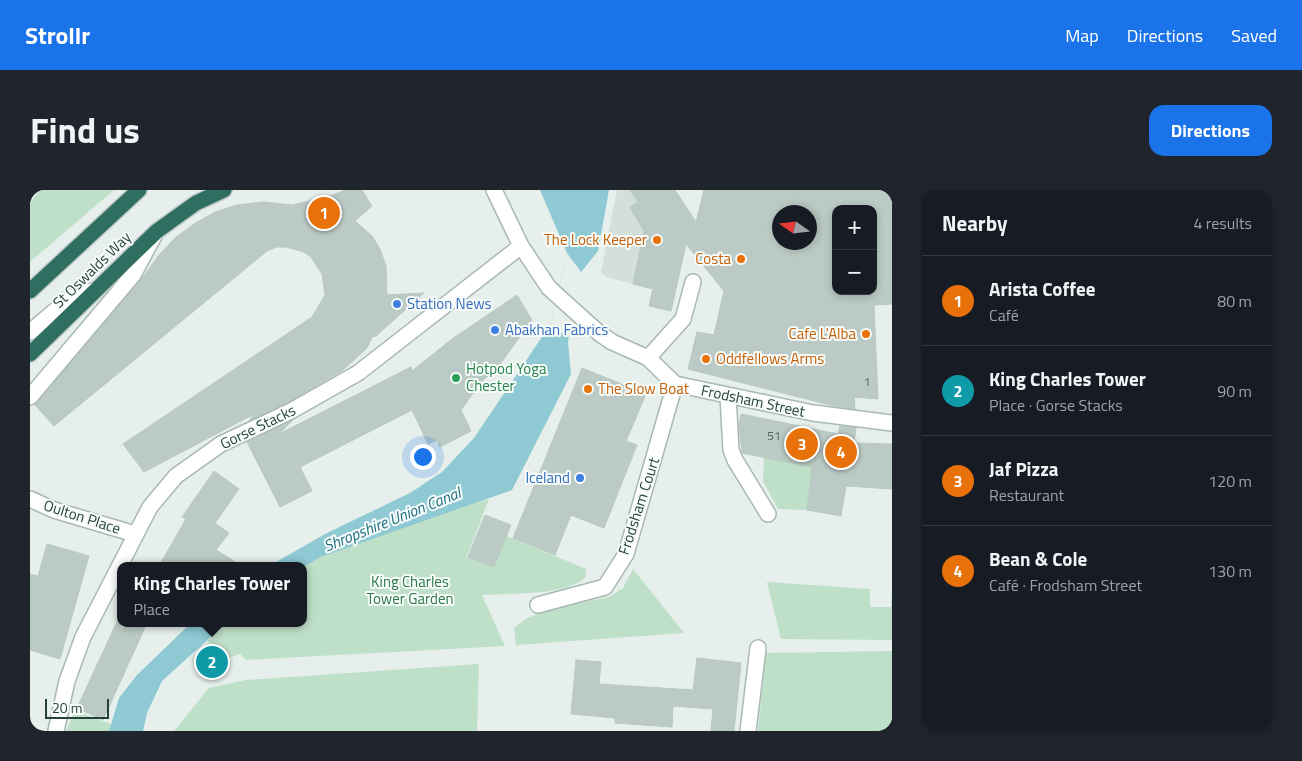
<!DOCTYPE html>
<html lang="en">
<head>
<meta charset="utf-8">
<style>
  body { margin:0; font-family:"Titillium Web",sans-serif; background:#20242c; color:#f1f3f6 }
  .controls { position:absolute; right:15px; top:15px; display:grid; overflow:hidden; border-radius:10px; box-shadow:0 2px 8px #0003 }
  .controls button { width:45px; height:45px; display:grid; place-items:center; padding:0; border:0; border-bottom:1px solid #363941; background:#171b24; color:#f1f3f6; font:25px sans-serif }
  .compass { position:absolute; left:742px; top:15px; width:45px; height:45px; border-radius:50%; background:#171b24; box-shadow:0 2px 8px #0003; rotate:284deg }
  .scale { position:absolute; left:15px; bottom:12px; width:64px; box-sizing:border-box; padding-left:5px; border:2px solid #24423a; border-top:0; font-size:14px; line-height:18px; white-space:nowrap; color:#24423a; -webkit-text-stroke:4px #f7fbf9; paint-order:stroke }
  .you { position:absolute; left:392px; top:266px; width:18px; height:18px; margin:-12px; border:4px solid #fff; border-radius:50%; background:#1a73e8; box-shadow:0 0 0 8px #1a73e833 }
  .badge { display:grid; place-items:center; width:32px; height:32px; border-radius:50%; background:#1a73e8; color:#fff; font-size:16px; font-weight:700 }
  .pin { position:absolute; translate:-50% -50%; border:2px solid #fff; box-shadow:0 1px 5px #0006 }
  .popup { position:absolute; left:87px; top:372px; width:190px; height:65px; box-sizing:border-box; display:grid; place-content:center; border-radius:10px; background:#171b24; filter:drop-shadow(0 1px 4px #0005); font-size:16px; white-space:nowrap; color:#9ea1a6 }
  .popup b { font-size:19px; color:#f1f3f6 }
  .popup::after { content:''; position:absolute; left:50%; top:100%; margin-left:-10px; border:10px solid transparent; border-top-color:#171b24 }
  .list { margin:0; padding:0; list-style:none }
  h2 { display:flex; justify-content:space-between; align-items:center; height:65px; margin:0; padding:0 20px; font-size:21px }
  h2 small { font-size:16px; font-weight:400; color:#9ea1a6 }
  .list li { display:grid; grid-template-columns:32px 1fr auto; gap:15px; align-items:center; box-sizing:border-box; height:90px; padding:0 20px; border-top:1px solid #363941 }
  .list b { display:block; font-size:19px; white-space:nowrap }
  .list p { margin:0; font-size:16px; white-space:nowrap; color:#9ea1a6 }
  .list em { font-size:16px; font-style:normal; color:#9ea1a6 }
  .map { position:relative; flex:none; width:862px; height:541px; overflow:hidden; border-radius:15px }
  header { display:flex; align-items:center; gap:30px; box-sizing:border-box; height:70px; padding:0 25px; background:#1a73e8; color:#fff }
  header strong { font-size:24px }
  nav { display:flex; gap:28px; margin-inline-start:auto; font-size:18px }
  .intro { display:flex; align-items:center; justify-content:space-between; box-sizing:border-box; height:120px; padding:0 30px }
  h1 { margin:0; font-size:35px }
  .button { padding:12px 22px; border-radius:15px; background:#1a73e8; color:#fff; font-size:18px; font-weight:700 }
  main { display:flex; gap:30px; padding:0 30px }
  aside { flex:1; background:#171b24; border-radius:15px; box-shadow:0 2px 8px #0003 }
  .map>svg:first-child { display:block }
  .built { fill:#d4dfda }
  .green { fill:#bfe0c8 }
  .water { fill:#8ec9d4 }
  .pier { fill:#e6efeb }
  .building { fill:#bbcac4; stroke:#b8c9c2; fill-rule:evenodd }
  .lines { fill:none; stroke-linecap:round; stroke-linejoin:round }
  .minor-casing { stroke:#a8b8b2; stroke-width:18 }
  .highway-casing { stroke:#c2cac8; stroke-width:18 }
  .minor { stroke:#fff; stroke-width:15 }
  .highway { stroke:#2f6f62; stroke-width:15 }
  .food-dot { fill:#e8710a; stroke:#f7fbf9; stroke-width:2 }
  .shop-dot { fill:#3f7fe0; stroke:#f7fbf9; stroke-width:2 }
  .leisure-dot { fill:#2e9e5b; stroke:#f7fbf9; stroke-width:2 }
  .labels { text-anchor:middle; stroke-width:4; stroke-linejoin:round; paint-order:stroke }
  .number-label { font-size:12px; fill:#4a645c }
  .food-label { font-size:15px; fill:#c56008; stroke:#f7fbf9; text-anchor:end }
  .street-label { font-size:15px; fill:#24423a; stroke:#f7fbf9 }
  .shop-label { font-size:15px; fill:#366cbe; stroke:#f7fbf9; text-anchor:start }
  .leisure-label { font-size:15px; fill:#27864d; stroke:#f7fbf9; text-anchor:start }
  .park-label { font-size:15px; fill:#2d7a4b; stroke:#f7fbf9 }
  .water-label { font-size:16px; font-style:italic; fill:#1c6f80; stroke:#f7fbf9 }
</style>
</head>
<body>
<header>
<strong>Strollr</strong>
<nav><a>Map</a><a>Directions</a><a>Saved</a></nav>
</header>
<div class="intro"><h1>Find us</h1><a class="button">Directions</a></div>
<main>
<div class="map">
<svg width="862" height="541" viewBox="0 0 862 541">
  <rect width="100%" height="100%" fill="#e6efeb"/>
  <path class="built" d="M587,0H645L662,26L641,121L619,116L622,99L576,87L571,82Z"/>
  <path class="green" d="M10,0H84L0,72V13Z
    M734,267L782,277L777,320L748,319L733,291Z
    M459,309L436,369L438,367L464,377L477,346L556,379L555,388C534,406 479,403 452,405L475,456L216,470L210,464L198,468L194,461L177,451L196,433H273V377L291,367L421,320Z
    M603,379L654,443L486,455L484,438L494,430L516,420L579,407L593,398Z
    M737,392L840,399V417H861L862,399V450L751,449Z
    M862,461V541H728L736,463Z
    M449,474L447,541H144L179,498L216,490Z
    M45,521L81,534L79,541H36Z"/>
  <path class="water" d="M510,0H579L568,61L552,81L538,152L541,184L482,300L291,367L273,377L239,376L297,343L380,303L412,282L444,248L520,135L537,63Z
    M161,433H196L132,491L117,523L113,541H79L89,508L107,485Z"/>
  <path class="pier" d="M537,63L554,86L541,149L520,135Z"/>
  <path class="building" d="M316,0H332L342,16L325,31L342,46L350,59L356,76L357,105L394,103L346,146L342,147L337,158L313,180L257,213L219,231L224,224L114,282L93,254L282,127L295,105L292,84L281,67L274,62L256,57H247L237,61L24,236L5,215L110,91L129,65L145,48L164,34L185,22L207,15L233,12L262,15L300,6Z
    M600,0H645L666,32L674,0H862V114L844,115L848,209L824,207L825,219L804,216L658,179L667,142L684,145L694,101L656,54L641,121L619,116L623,99L603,94L614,41L600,17L608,12ZM806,19H843V101H806ZM750,22H780V52H750Z
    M487,105L502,130L468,177L451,192L431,220L441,241L410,257L407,250L398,254L382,220L270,277L282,301L250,317L217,252L262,231L249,244L381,177L382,181L422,149Z
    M552,178L616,204L596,251L607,255L574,338L541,325L525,365L483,348Z
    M711,224L808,244L810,236L826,238L824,253L862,254V299L816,296L811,326L777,320L782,277L712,263L709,234Z
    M184,281L209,299L185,333L199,343L186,360L212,376H129L156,329L152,327Z
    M455,325L481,335L464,377L438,367Z
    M17,354L59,366L30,469L0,460V384L8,386Z
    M91,423V441L96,433H117L73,530L47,518Z
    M170 472a12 12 0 1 1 24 0a12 12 0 1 1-24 0Z
    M667,468L711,473L704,541H681L683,519L643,516L642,537L585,533V528L541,524L546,470L571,472L569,494L663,500Z"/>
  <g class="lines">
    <defs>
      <path id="minor" d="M464,0L491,56L519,98L569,143L582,152L618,168L645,194L783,223L862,233
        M0,142L41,107L66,100
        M618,168L653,129L663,92
        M698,206L701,260L705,270L738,324
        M0,207L103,85L124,46
        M0,309L24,320L105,344
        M508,415L575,397L596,364L645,194
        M26,541L37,491L53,447L120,317L146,286L191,254L261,221L328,183L491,56
        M718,541L728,458"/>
      <path id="highway" d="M0,101L109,0
        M0,164L127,41L166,13L194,0"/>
    </defs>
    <use href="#minor" class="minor-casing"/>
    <use href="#highway" class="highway-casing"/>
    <use href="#minor" class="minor"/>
    <use href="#highway" class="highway"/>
  </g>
  <g class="food-dot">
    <circle cx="627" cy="50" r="5"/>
    <circle cx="711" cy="69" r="5"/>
    <circle cx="836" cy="144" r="5"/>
    <circle cx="676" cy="169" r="5"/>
    <circle cx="558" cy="199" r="5"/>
  </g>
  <g class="shop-dot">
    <circle cx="367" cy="114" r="5"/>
    <circle cx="465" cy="140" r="5"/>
    <circle cx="550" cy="288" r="5"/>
  </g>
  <circle class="leisure-dot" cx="426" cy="188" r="5"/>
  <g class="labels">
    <g class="number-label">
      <text x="837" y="196">1</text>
      <text x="744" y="250">51</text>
    </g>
    <g class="food-label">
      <text x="617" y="55">The Lock Keeper</text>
      <text x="701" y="74">Costa</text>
      <text x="826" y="149">Cafe L'Alba</text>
      <text x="686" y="174" text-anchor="start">Oddfellows Arms</text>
      <text x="568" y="204" text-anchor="start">The Slow Boat</text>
    </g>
    <g class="street-label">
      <text transform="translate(62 80) rotate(-44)" y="5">St Oswalds Way</text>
      <text transform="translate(723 211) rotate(12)" y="5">Frodsham Street</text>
      <text transform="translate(228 237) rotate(-26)" y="5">Gorse Stacks</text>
      <text transform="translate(609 316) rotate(-72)" y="5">Frodsham Court</text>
      <text transform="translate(52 327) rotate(18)" y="5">Oulton Place</text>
    </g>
    <g class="shop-label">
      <text x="377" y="119">Station News</text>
      <text x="475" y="145">Abakhan Fabrics</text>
      <text x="540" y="293" text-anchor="end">Iceland</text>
    </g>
    <g class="leisure-label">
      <text x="436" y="184">Hotpod Yoga<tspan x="436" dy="17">Chester</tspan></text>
    </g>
    <g class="park-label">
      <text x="380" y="397">King Charles<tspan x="380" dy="17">Tower Garden</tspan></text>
    </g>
    <g class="water-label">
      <text transform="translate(362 329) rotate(-22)" y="6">Shropshire Union Canal</text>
    </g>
  </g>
</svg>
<div class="controls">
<button>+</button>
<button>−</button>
</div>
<svg class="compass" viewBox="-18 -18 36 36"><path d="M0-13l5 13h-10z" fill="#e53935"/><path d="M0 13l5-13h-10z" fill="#9ea1a6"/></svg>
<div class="scale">20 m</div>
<div class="you"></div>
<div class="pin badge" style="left:294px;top:23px;background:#e8710a">1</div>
<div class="pin badge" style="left:182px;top:472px;background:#0f9aa8">2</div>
<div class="popup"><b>King Charles Tower</b>Place</div>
<div class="pin badge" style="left:772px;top:254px;background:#e8710a">3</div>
<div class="pin badge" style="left:811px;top:262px;background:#e8710a">4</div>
</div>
<aside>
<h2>Nearby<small>4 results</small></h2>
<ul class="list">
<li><span class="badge" style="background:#e8710a">1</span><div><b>Arista Coffee</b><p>Café</p></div><em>80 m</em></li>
<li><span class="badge" style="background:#0f9aa8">2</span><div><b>King Charles Tower</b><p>Place · Gorse Stacks</p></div><em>90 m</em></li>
<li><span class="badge" style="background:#e8710a">3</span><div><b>Jaf Pizza</b><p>Restaurant</p></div><em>120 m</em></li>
<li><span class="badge" style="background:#e8710a">4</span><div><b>Bean &amp; Cole</b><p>Café · Frodsham Street</p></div><em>130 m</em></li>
</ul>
</aside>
</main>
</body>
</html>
